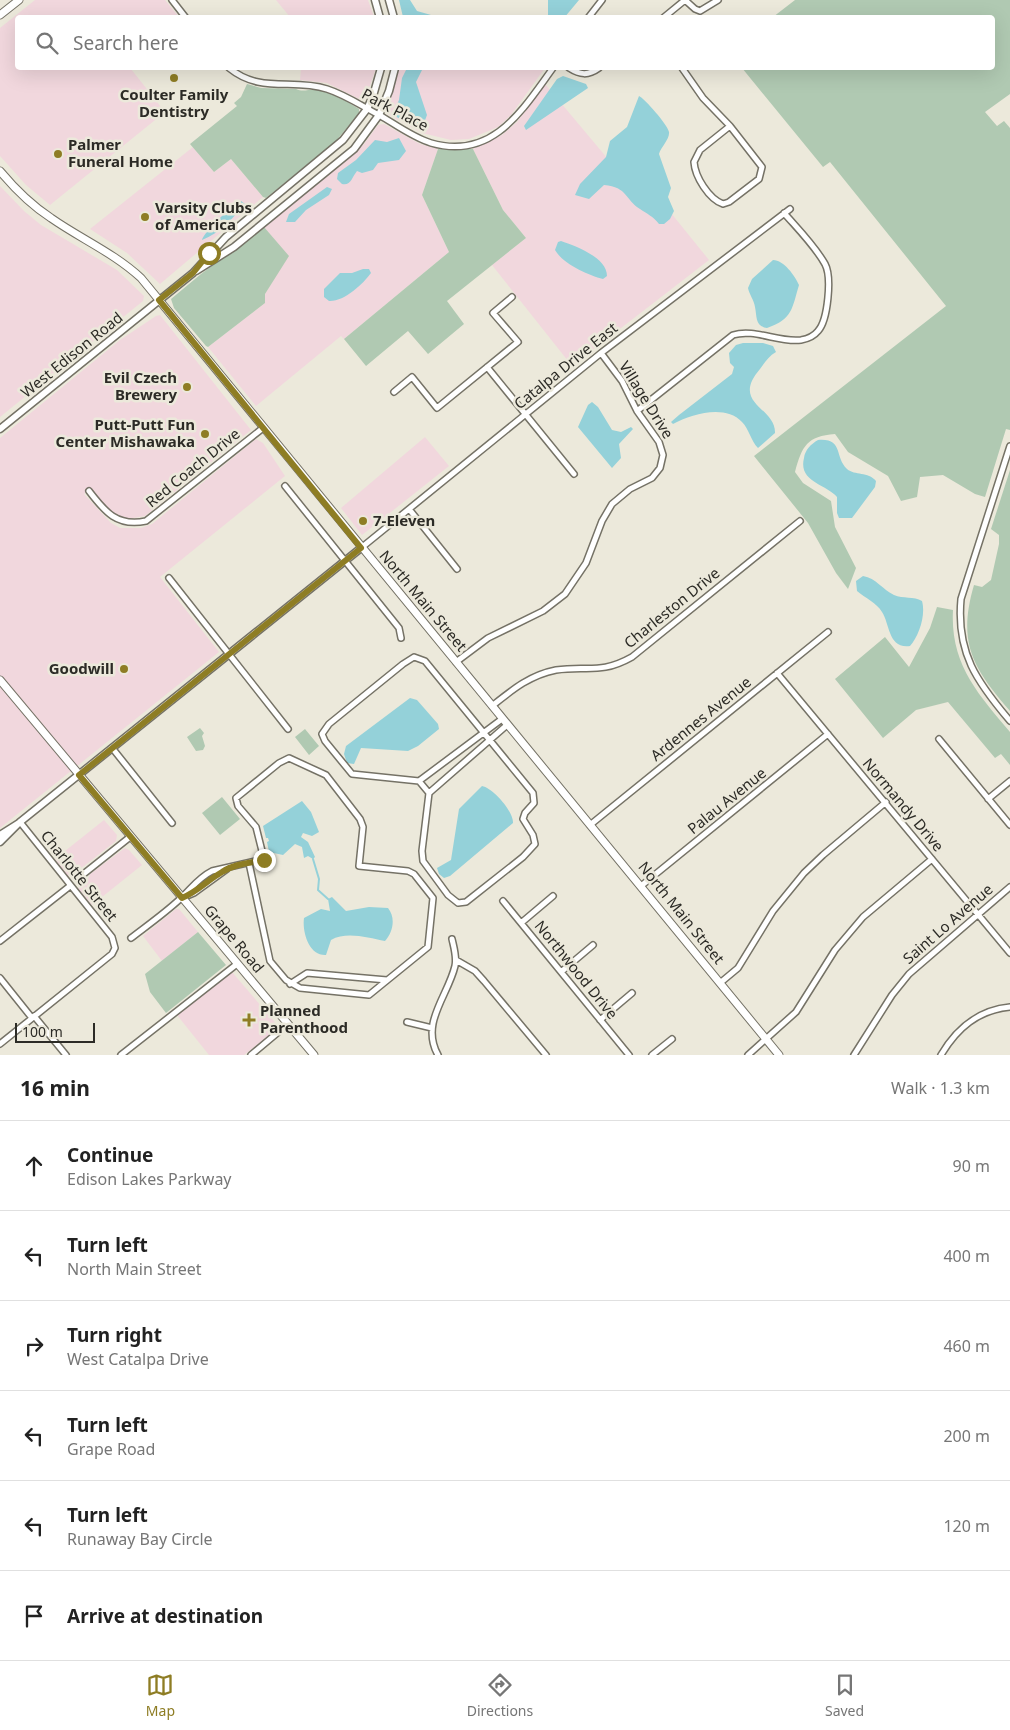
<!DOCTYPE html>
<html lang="en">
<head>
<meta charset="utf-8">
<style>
  body { margin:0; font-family:"Noto Sans",sans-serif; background:#f2f2f2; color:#222 }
  .scale { position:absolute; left:15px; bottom:12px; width:80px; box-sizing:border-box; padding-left:5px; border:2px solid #2c2b26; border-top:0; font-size:14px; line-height:18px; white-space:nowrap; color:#2c2b26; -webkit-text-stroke:4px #ece9db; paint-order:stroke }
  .stop { position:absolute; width:15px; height:15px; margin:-11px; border:4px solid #8e7d24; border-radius:50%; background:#fff }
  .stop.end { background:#8e7d24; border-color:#fff; box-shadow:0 1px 5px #0008 }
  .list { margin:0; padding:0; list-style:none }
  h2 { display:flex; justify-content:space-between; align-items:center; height:65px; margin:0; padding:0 20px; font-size:21px }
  h2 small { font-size:16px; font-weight:400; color:#767676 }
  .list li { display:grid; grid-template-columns:32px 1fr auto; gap:15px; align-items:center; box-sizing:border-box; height:90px; padding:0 20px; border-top:1px solid #e0e0e0 }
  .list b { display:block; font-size:19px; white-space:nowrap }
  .list p { margin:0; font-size:16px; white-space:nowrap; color:#767676 }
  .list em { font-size:16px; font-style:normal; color:#767676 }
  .icon { flex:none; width:28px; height:28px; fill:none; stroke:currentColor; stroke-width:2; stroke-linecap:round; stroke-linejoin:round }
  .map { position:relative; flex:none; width:1010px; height:1055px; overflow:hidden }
  .search { position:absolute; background:#fff; box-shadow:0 5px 20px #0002; left:15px; right:15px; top:15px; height:55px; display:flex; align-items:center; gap:12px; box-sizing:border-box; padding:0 18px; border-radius:5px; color:#767676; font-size:19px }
  .sheet { height:605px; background:#fff }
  nav { display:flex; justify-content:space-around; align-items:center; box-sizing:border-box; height:70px; border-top:1px solid #e0e0e0; background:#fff; font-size:14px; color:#767676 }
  nav a { display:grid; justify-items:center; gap:2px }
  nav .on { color:#8e7d24 }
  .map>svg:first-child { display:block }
  .commercial { fill:#f1d7dd }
  .green { fill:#b0c9b2 }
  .water { fill:#94d1d9 }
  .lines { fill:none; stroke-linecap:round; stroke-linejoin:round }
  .stream { stroke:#94d1d9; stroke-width:2 }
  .minor-casing { stroke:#757266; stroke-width:8 }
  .tertiary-casing { stroke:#757266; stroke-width:9 }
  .secondary-casing { stroke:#757266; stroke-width:9 }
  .minor { stroke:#fff; stroke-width:5 }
  .tertiary { stroke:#fff; stroke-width:6 }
  .secondary { stroke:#fff; stroke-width:7 }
  .route { stroke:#8e7d24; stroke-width:6 }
  .poi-dot { fill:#8e7d24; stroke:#ece9db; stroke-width:2 }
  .labels { text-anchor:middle; stroke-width:5; stroke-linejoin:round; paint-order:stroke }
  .poi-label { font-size:15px; font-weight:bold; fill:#2c2b26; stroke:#ece9db; text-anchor:start }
  .street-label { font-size:15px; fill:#2c2b26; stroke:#ece9db }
</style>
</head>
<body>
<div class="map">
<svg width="1010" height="1055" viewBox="0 0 1010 1055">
  <rect width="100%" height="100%" fill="#ece9db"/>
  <path class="commercial" d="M35,0H165L179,17L18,18V68H133L131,69L165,112L50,205L26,185L0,156V28Z
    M276,0H368L374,17H290Z
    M301,68H376L365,100H361L327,83L300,80Z
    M399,68H545L511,115L498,127L469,139L451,140L422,133L387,114L386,110Z
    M545,84L660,221L671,213L709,260L572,366L492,265L526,238L503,210L473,149L502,135L517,122Z
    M384,124L420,144L438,149L422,195L449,252L344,339L341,336L256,406L208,347L265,303V294L288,256L264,227L345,162L364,144L378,125Z
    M193,147L214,172L231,159L263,197L160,284L127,253L90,229Z
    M0,186L24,211L41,225L117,270L144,296L143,301L0,417Z
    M160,315L251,430L145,516L127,519L118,516L107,508L91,488L84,494L111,523L120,528H141L152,524L256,439L263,443L285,476L160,577L219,652L0,828V438L120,340L156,316Z
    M425,437L449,466L362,535L341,508Z
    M104,820L117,835L116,841L84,866L68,876L55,859Z
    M125,848L129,850L142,865L92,905L78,888L87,881L90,874Z
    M176,909H179L198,932L162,961L143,936Z
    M232,972L279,1027L244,1055H209L177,1015Z"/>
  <path class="green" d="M795,0H1010V94L985,112L997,126L1004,121L1010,128V430L1006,429L985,497L975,494L943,475L920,477L917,497L901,501L888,476L848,452L835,434C807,436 802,446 795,472L803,483L831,501L835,527L856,568L848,589L836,573L808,523L754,456L946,306L830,162L823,167L742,68H992V18L773,17Z
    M247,84L261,88L296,89C304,93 310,88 318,90C333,93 346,101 359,109V113L336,141L266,198L263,197L231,159L214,172L190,144L237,106L234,103L241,97Z
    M438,149H473L503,210L526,238L447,301L464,324L428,354L408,331L366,366L344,339L449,252L422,195Z
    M264,227L289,256L265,294V303L208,347L206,346L174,308L171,299L201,274Z
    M1010,470V711C973,668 957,643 974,585L982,587L991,580L999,544V535L991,529Z
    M937,607L953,610C950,664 978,694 1010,732V765L1001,754L995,758L948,702L916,710L883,738L835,679L885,637L909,667L930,628Z
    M200,728L204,733L202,736L205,746L203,750L196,751L187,737Z
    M305,729L319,746L309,755L295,737Z
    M222,797L240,819L220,835L202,813Z
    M198,932L226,965L166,1013L150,992L145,974Z"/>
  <path class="water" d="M399,0H410L417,11L438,17H403Z
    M548,0H579L564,18L548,17Z
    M407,68H423L416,82L427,115L424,123L418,127L411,126L392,114L399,100L402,78Z
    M563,76L586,84L588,88L526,130L524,126L557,79Z
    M639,96C644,98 668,125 669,132C670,139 661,147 659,154L671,188L668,197L674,211L670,219L664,224H659C653,216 647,214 640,209C625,200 628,187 604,185L589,199L575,195L580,184L606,157L610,141L627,127Z
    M399,138L406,151L399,160L378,163L373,170L362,173L357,171C352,177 351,186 342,184L337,179L338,173L356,160L375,140L387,142Z
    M327,187L332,189L329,195L306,210L295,222H286L289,214Z
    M241,201L245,204C233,218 220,233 202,240C203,233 234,203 241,201Z
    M561,241C575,246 607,257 607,276L603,279C588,275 563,264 555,250L558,242Z
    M773,260C784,260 795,276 799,285C792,308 793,319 767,328C755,326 757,317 755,307C754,300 749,294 748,288L752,279Z
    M363,269H369L371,273C363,284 344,302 329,301L324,297V289L340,273H352Z
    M743,343H763L773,346L776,352C769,356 765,362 760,369C730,404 776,407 775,433L758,448C751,441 749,429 742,422C725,404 692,414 673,424L671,422L679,415L732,374L734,367L730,363L729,353L736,345Z
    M592,402L598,407L612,430L621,432L631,427L633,429L619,444L621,458L612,468L578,427L588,405Z
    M818,440C844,438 834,457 847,469C855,476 868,471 876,481L875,487L852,518H839L837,513V497C826,484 798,482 804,458C805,450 811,444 818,440Z
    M863,576C876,578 883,590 894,595C903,599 914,596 922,601C926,615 919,636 910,646C888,649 890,624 882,612C877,603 865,598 857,591L856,581Z
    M410,698L417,700L438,724L439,729L418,746L408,751L361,748L354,764L347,763L344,754L346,746Z
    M482,786C493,788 514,812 513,823L450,876L444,878L439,874L437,868L451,860L459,809Z
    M302,801L311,812L319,832L312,836L303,833L301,837L308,842L315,857L313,859L308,856L304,858L302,847L295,844L283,855L269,852L267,842L269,841L268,838H266L263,826Z
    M332,897L346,911L369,907L388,908C396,918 393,932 385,941C368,938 347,931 331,940L326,955C309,956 302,932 304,918L321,909L330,911L328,899Z"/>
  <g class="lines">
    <path class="stream" d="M313,859L319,879L318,890L328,899"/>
    <defs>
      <path id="minor" d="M172,0L186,18
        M685,0L695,9L700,11L718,0
        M588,18L602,0
        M663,18L685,0
        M229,68C261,94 292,78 327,89C346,95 363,107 381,116C396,125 414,138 431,143C493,161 523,109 553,68
        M569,68C580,75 588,76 599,68
        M682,68L703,98L730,126L762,167L759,179L729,202L723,204C709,199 695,177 694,162L700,150L730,126
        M487,367L574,474
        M394,392L412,377L437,408L518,342L493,313L512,297
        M637,411L733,335C754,328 779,343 801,340C807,339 814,336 818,331C828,320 832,277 825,264C815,246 798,229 784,213
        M1010,446L961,599C956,653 977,682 1010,721
        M285,486L399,628L401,638
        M89,491C105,512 117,527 146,521L263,428
        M409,509L457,569
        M361,548L601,353L790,209
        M169,578L288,729
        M456,662L488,638L543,611L565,594L586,563L602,521L612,504L630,489L652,478L660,468L663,455L659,442L637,411L622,381L601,353
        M777,673L1010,953
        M492,706C512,690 530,675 556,670C587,665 600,675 632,657L800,521
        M939,739L1010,825
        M113,749L172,823
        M419,781L352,774L325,741L322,734L329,724L403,664L414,657L425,661L533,793L534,803L525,813L523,819L533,835L535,844L523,857L466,902L458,903L448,895L423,861L422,851L429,793
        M419,781L502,719
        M419,781L429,793
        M429,793L507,725
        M988,799L1010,781
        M590,825L828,632
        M81,876L130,837
        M641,886L828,734
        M182,898L194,893L227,869
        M503,901L629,1055
        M521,923L553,896
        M131,938C148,925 165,913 180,899C191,889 198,878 212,871L264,859L256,827L238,806L236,798L279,763L289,758L326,775L360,819L363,827L359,866L408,871L414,874L433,898L428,947L369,995L300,988L286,980L270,961L249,863
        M0,941L70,886
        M456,960L475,971L484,981L546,1055
        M561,972L593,945
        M0,978L32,1018
        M720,983L738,968L773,911L804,873L823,855L886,802
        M290,984L307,973L387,980
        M34,1016L66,1055
        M600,1020L632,993
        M407,1022L432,1028
        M0,1044L112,954L115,948L112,937L20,822
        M121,1055L237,964
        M251,1055L288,1024
        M438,1055C420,1023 448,996 455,966C457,957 454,948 452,939
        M652,1055L672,1039
        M748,1055L796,1012L835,950L863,917L932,859
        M854,1055L892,995L909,974L1010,887
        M941,1055C957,1028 978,1010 1010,1007"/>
      <path id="tertiary" d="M375,0L380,18
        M389,0L394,18
        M196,271L234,247L354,149L379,115L389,91L395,68
        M0,429L193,273L226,237L343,140L367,109L373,96L381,68
        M0,835L19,823
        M0,842L20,822L361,548"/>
      <path id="secondary" d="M0,15L19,0
        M0,171C15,189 31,205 51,218C81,239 114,253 141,278L779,1055
        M0,680L314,1055"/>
    </defs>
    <use href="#minor" class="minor-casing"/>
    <use href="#tertiary" class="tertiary-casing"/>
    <use href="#secondary" class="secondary-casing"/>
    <use href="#minor" class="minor"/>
    <use href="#tertiary" class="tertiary"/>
    <use href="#secondary" class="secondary"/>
  </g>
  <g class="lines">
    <path class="route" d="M209,253L193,273L159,300L361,548L79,775L182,898C197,892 208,880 222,872C234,864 249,863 264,860"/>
  </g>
  <g class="poi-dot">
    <circle cx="174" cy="78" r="5"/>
    <circle cx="58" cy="154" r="5"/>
    <circle cx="145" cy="217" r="5"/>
    <circle cx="187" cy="387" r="5"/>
    <circle cx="205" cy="434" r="5"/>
    <circle cx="363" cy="521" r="5"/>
    <circle cx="124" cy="669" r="5"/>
    <path d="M246.5 1012.5h5v5h5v5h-5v5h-5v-5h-5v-5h5z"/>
  </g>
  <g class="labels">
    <g class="poi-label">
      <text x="174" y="100" text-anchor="middle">Coulter Family<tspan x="174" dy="17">Dentistry</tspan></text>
      <text x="68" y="150">Palmer<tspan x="68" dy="17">Funeral Home</tspan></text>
      <text x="155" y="213">Varsity Clubs<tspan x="155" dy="17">of America</tspan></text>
      <text x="177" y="383" text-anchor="end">Evil Czech<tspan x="177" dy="17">Brewery</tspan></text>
      <text x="195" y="430" text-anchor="end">Putt-Putt Fun<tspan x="195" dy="17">Center Mishawaka</tspan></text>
      <text x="373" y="526">7-Eleven</text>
      <text x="114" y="674" text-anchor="end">Goodwill</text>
      <text x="260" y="1016">Planned<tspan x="260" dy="17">Parenthood</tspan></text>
    </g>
    <g class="street-label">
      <text transform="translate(395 110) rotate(28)" y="5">Park Place</text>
      <text transform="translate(72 355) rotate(-39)" y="5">West Edison Road</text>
      <text transform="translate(566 366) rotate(-39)" y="5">Catalpa Drive East</text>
      <text transform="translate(646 400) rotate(58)" y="5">Village Drive</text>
      <text transform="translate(193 468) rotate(-39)" y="5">Red Coach Drive</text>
      <text transform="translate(423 601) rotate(50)" y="5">North Main Street</text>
      <text transform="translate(672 608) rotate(-39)" y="5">Charleston Drive</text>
      <text transform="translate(701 719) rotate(-39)" y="5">Ardennes Avenue</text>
      <text transform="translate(727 801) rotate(-39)" y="5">Palau Avenue</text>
      <text transform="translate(903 805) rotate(50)" y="5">Normandy Drive</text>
      <text transform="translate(79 876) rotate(51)" y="5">Charlotte Street</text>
      <text transform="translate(681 913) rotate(51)" y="5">North Main Street</text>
      <text transform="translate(948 924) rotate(-41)" y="5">Saint Lo Avenue</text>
      <text transform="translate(234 939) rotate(50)" y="5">Grape Road</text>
      <text transform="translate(576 970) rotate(51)" y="5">Northwood Drive</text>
    </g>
  </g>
</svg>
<div class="scale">100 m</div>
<div class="stop" style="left:209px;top:253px"></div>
<div class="stop end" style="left:264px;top:860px"></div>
<div class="search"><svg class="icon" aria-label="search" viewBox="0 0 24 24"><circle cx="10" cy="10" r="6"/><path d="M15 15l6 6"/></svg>Search here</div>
</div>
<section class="sheet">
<h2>16 min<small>Walk · 1.3 km</small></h2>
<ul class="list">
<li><svg class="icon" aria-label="ahead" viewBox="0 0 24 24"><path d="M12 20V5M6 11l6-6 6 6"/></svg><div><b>Continue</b><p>Edison Lakes Parkway</p></div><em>90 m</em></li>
<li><svg class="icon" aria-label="left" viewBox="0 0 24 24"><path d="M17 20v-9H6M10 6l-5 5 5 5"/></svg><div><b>Turn left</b><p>North Main Street</p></div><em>400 m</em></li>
<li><svg class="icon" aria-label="right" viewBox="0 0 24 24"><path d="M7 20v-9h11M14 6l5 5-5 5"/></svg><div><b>Turn right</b><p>West Catalpa Drive</p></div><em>460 m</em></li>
<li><svg class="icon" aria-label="left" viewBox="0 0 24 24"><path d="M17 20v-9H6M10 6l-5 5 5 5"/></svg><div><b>Turn left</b><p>Grape Road</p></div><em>200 m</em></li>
<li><svg class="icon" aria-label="left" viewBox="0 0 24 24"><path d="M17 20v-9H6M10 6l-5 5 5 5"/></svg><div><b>Turn left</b><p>Runaway Bay Circle</p></div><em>120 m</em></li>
<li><svg class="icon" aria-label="arrive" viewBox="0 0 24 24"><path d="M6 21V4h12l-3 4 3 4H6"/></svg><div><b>Arrive at destination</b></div></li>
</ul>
</section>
<nav>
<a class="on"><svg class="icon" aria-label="map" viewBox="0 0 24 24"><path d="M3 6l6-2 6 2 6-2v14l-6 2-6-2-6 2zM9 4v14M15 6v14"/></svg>Map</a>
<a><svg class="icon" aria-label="directions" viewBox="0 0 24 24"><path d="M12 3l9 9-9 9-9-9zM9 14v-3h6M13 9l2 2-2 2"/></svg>Directions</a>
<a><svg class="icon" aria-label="saved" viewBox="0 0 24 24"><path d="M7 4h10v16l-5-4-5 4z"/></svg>Saved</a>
</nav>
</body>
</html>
